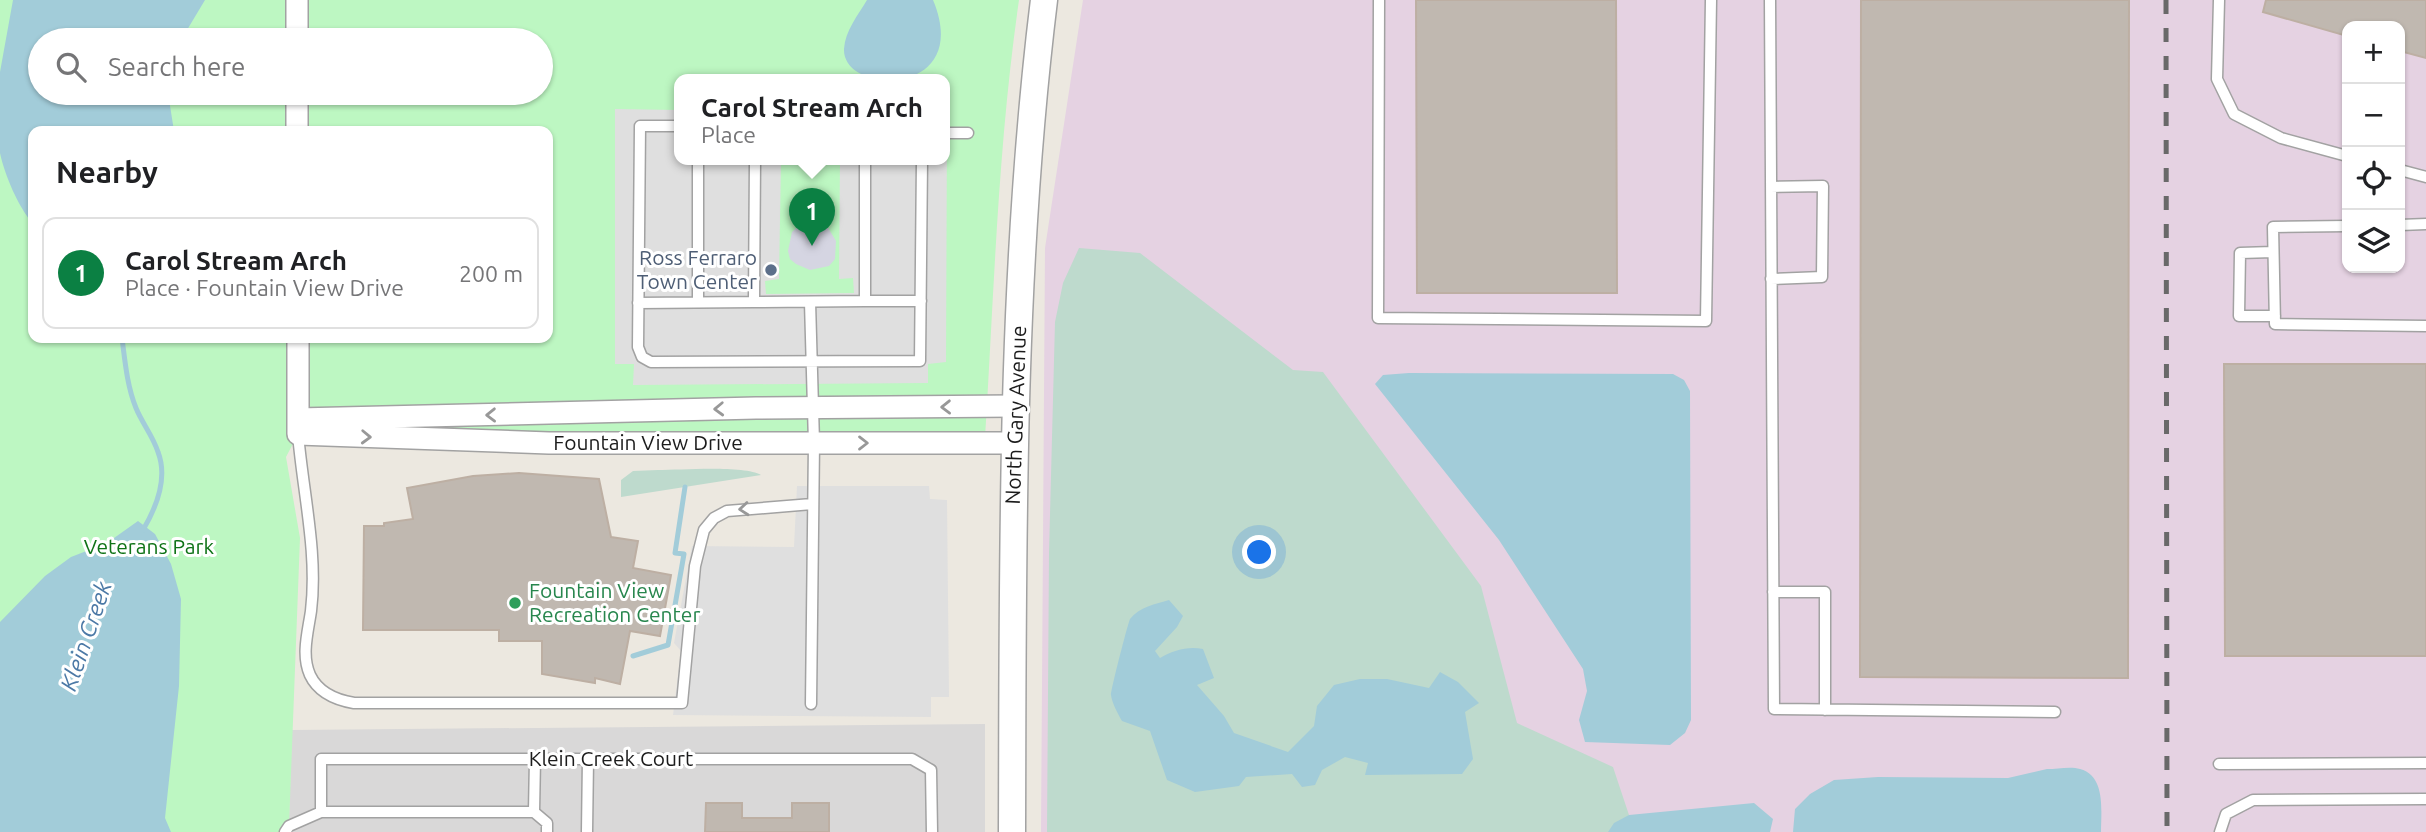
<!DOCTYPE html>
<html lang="en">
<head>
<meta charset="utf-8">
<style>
  body { margin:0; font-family:Ubuntu,sans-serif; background:#f2f2f2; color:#202124 }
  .controls { position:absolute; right:21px; top:21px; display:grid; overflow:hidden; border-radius:14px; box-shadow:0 2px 5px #0004 }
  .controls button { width:63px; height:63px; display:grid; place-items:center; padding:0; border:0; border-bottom:2px solid #e0e0e0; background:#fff; color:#202124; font:35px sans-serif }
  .you { position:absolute; left:1260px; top:553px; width:24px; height:24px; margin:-18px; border:5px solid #fff; border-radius:50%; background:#1a73e8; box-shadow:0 0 0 10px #1a73e833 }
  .badge { display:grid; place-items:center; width:46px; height:46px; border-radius:50%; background:#0b8043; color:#fff; font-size:23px; font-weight:700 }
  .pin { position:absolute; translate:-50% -58px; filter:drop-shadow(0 2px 4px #0008) }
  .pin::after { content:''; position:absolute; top:37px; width:24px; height:21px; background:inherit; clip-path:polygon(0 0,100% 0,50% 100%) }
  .popup { position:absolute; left:674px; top:74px; width:276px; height:91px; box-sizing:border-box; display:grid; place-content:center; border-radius:14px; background:#fff; filter:drop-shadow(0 2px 5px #0005); font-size:23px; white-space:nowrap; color:#757577 }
  .popup b { font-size:26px; color:#202124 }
  .popup::after { content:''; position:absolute; left:50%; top:100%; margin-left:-14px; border:14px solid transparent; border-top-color:#fff }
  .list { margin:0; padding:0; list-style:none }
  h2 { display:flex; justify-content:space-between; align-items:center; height:91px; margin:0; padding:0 28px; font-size:30px }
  h2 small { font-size:23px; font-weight:400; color:#757577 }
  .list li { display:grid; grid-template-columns:46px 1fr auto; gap:21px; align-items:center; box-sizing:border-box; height:112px; margin:0 14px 14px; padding:0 14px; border:2px solid #e0e0e0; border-radius:14px }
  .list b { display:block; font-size:26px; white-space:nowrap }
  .list p { margin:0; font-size:23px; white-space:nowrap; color:#757577 }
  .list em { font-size:23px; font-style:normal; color:#757577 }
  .icon { flex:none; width:38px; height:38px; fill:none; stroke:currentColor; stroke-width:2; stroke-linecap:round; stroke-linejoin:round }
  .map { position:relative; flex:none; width:2426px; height:832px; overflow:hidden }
  .search { position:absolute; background:#fff; box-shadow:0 2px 5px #0004; left:28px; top:28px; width:525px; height:77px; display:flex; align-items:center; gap:18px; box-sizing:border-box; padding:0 24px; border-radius:38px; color:#757577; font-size:26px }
  .panel { position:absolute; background:#fff; box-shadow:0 2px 5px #0004; left:28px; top:126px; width:525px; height:217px; border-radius:14px }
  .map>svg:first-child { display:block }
  .residential { fill:#d9d8d8 }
  .industrial { fill:#e5d2e2; fill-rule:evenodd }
  .wetland { fill:#bedacd }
  .park { fill:#bdf7c2; fill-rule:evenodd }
  .parking { fill:#dfdfdf }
  .plaza { fill:#d5d5e2 }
  .water { fill:#a2ccd9 }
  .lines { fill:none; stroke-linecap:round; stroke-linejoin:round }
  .stream { stroke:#a2ccd9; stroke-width:5 }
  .building { fill:#c0b8b0; stroke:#bdafa3; stroke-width:2 }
  .service-casing { stroke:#a2a2a2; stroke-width:13 }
  .minor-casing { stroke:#a2a2a2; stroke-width:24 }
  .tertiary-casing { stroke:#a2a2a2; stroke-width:29 }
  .service { stroke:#fff; stroke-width:10 }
  .minor { stroke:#fff; stroke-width:21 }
  .tertiary { stroke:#fff; stroke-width:26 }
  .rail { stroke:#696969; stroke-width:5; stroke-dasharray:14 14; stroke-linecap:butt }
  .oneway { stroke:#989898 }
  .service-dot { fill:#5c6f8a; stroke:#fff; stroke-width:2.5 }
  .leisure-dot { fill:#2e9e5b; stroke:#fff; stroke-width:2.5 }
  .labels { text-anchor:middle; stroke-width:6; stroke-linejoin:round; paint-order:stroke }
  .service-label { font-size:21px; fill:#4e5e75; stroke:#fff; text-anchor:end }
  .street-label { font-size:21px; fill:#1b1b1b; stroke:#fff }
  .park-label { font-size:21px; fill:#0f7317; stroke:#fff }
  .leisure-label { font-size:21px; fill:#27864d; stroke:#fff; text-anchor:start }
  .water-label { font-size:23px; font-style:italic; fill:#4c79a6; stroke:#fff }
</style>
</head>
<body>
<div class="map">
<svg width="2426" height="832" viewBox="0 0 2426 832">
  <rect width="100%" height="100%" fill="#ece8e0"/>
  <path class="residential" d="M985,724V832H281L289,817L292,730Z"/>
  <path class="industrial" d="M1083,0H2426V832H1041L1045,248ZM2347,26H2400V268H2347Z"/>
  <path class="wetland" d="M1079,248L1140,253L1293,370L1323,372L1481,586L1517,723L1613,767L1629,815L1619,832H1047L1049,553L1055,322L1063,283Z
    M658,470C681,470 744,465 761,475L621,497V480L633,471Z"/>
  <path class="park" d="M0,0H1019C998,145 994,292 985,438L298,434L286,457L300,538L289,826L285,832H0ZM40,40H541V93H40ZM679,80H945V160H679ZM33,131H548V338H33Z"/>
  <path class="parking" d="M615,109L679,110V160H781L779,279L765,281L766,294L854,293L853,278L839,279L840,160H945V123H947L946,362L928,364V383L633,385L634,364H615Z
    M797,486H929L930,499L947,500L949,697H931V717L673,715L681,651L674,643L692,546L794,547Z"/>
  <path class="plaza" d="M805,220H818L827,226L836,241L835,259L829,266L810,270L796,264L790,259L788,251L792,232Z"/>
  <path class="water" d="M13,0H205L181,40H40V93H168L174,131H33V224C18,206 5,176 0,153V72Z
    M867,0H933C974,98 842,96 844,49C845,31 858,15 867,0Z
    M1409,373L1673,374L1684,380L1690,391L1691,720L1685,733L1670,745L1585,742L1579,720L1587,691L1583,669L1499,540L1375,384L1383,375Z
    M138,521L155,534L171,564L181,599L179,686L165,818L171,832H0V622L45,576L71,557L107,543Z
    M1169,600L1183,616L1177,627L1155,651L1160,658C1174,650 1188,646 1203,649L1214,678L1197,685L1224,716L1234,733L1288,752L1314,726L1317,706L1334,685L1360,679H1387L1429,688L1440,672L1458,682L1479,703L1465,712L1473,759L1462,774L1365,775L1368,763L1345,757L1322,770L1315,785L1302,787L1292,774L1246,777L1239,786L1195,792L1167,780L1150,731L1122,721C1118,714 1112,703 1111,695C1111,689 1128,623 1130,619C1139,607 1156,604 1169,600Z
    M2047,769C2057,769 2071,766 2080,769C2106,776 2101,811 2101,832H1793L1795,809L1810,794L1834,780L1878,777L2008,778Z
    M1754,803L1773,819L1770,832H1608L1614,823L1629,815Z"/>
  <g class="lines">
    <path class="stream" d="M122,338C125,361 127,386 136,408C142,423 153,436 158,452C168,478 156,508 143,530
      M633,656L668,645L684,554L675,553L685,487"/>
  </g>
  <path class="building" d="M1416,0H1616L1617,293H1417Z
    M1861,0H2129L2128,678L1860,677Z
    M2266,0H2426V58L2400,51V26H2347V36L2263,12Z
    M2224,364H2426V656H2225Z
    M519,473L599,479L611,537L638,541L633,568L671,575L660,636L630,631L620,684L595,678V683L542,674V641H499V630H363L364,526H384V523L413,519L407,488L473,476Z
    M706,803H742V818H792V803H829V832H705Z"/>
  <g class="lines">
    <defs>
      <path id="service" d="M1379,0L1378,318L1706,321L1711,0
        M1770,0L1774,709L2055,712
        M2219,0L2217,79L2234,114L2281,138L2347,156
        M679,126H640L638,347L642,357L651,362L920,361L922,160
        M945,133H968
        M698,160V302
        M755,160L754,302L865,301V160
        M2400,170L2426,177
        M1771,187L1823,186L1822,277L1771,279
        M2400,225L2426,224
        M2347,226L2273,227L2275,324L2426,326
        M2273,252L2240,253L2239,316H2275
        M865,301H921
        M810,302L814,443L811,704
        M638,303L754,302
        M298,434C303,493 318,553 311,611C308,632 301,655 310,675C318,692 336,700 354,703H682L695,566L704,530L714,518L727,511L812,504
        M1773,592H1825V710
        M2219,764L2426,763
        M321,812V759H912L931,770L932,832
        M534,812L547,823V832
        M285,832L289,826L321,812H534L535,759
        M587,832L588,759
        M2220,832L2226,814L2253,800L2426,799"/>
      <path id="minor" d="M297,0V40
        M297,93V131
        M298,338V434L549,443H1013
        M298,419L756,408L1015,406"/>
      <path id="tertiary" d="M1012,832C1013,554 1010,276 1044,0"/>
    </defs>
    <use href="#service" class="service-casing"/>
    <use href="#minor" class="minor-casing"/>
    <use href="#tertiary" class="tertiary-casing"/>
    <use href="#service" class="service"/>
    <use href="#minor" class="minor"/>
    <use href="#tertiary" class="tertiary"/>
    <path class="rail" d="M2166,0L2167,832"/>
  </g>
  <defs><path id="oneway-chevron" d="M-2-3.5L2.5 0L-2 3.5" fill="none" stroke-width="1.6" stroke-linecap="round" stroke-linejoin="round" transform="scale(1.75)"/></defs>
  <g class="oneway">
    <use href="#oneway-chevron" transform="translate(946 407) rotate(179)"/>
    <use href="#oneway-chevron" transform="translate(719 409) rotate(178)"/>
    <use href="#oneway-chevron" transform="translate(491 415) rotate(179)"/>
    <use href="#oneway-chevron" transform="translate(366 437) rotate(2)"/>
    <use href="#oneway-chevron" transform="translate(863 443)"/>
    <use href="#oneway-chevron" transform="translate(744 509) rotate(175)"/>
  </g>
  <circle class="service-dot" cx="771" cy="270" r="7"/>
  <circle class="leisure-dot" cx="515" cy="603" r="7"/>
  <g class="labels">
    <g class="service-label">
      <text x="757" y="265">Ross Ferraro<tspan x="757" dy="24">Town Center</tspan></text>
    </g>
    <g class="street-label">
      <text transform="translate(1016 415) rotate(-88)" y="7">North Gary Avenue</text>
      <text x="648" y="450">Fountain View Drive</text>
      <text x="611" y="766">Klein Creek Court</text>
    </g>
    <g class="park-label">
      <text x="149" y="554">Veterans Park</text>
    </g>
    <g class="leisure-label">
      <text x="529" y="598">Fountain View<tspan x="529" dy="24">Recreation Center</tspan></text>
    </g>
    <g class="water-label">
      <text transform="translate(86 636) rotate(-71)" y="8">Klein Creek</text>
    </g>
  </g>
</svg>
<div class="controls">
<button>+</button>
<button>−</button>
<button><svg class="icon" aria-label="locate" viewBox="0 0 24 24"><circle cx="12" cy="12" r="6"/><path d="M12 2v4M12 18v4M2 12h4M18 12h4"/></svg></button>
<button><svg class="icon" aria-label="layers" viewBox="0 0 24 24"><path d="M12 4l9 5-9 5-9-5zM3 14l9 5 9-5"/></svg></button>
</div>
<div class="you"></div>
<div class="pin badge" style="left:812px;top:246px">1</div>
<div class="popup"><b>Carol Stream Arch</b>Place</div>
<div class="search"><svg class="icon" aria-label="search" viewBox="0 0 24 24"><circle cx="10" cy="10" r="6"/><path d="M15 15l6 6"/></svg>Search here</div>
<section class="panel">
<h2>Nearby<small></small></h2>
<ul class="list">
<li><span class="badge">1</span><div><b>Carol Stream Arch</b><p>Place · Fountain View Drive</p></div><em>200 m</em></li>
</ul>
</section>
</div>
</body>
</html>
